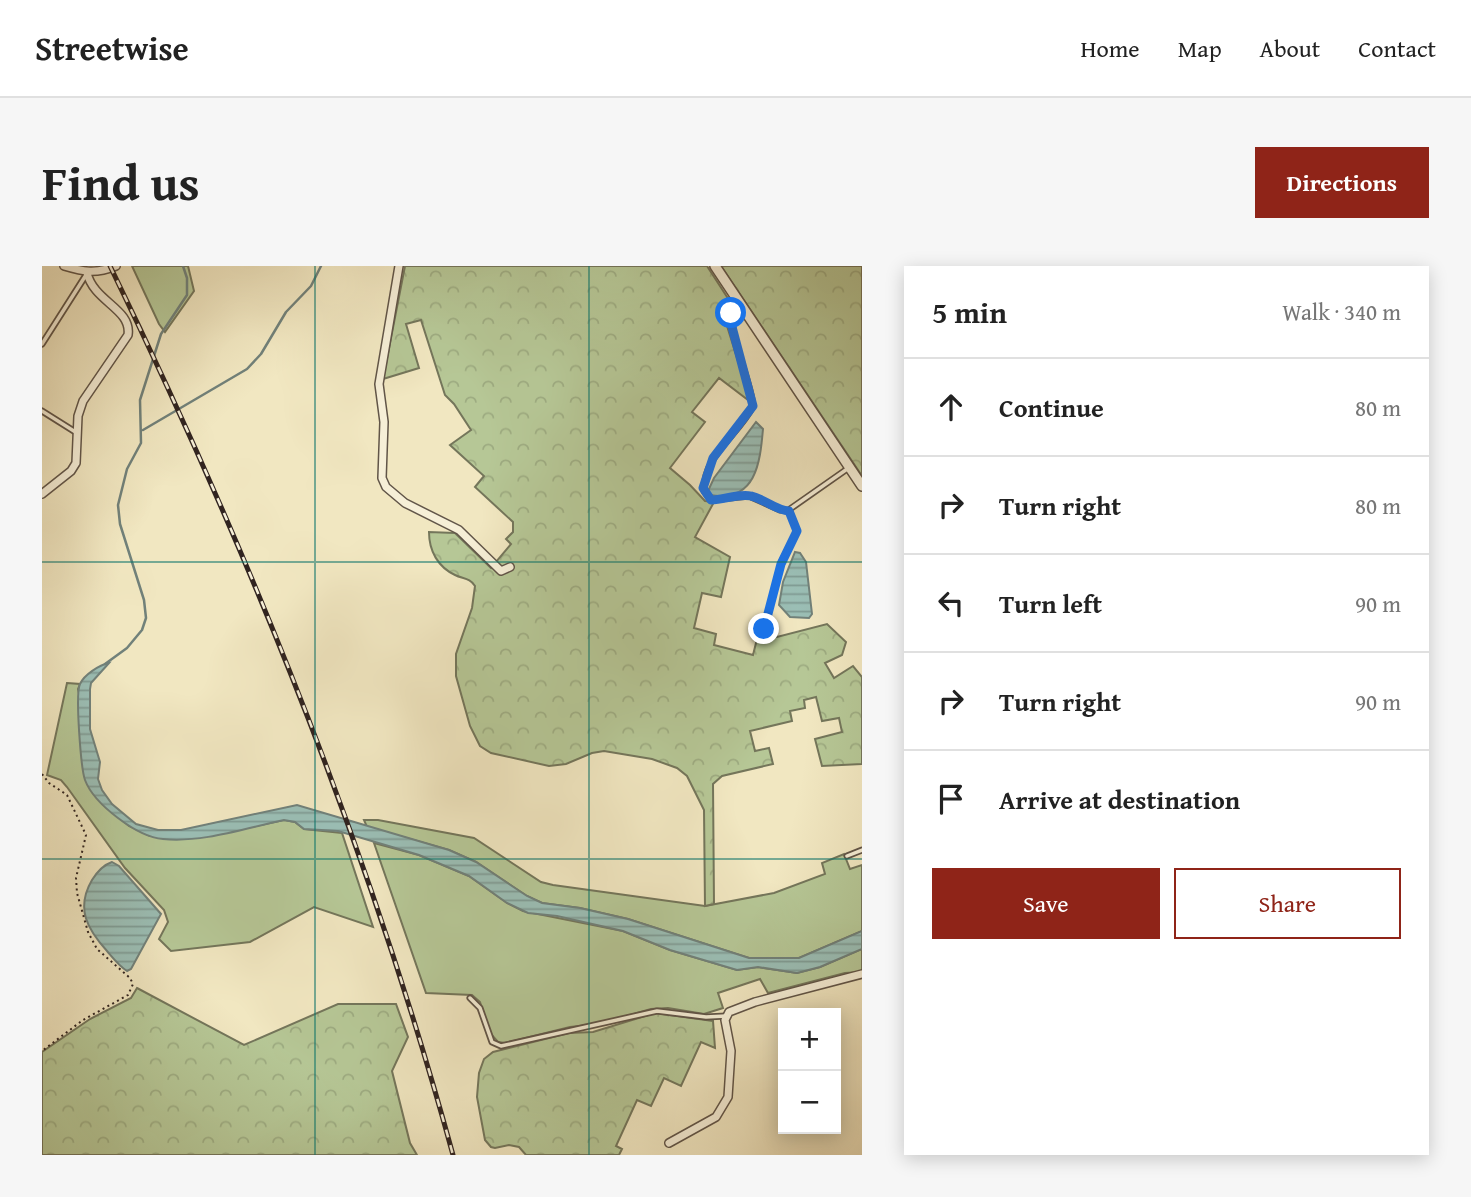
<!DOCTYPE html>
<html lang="en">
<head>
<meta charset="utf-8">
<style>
  body { margin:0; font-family:"Gentium Book Plus",serif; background:#f6f6f6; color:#222 }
  .controls { position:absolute; right:21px; bottom:21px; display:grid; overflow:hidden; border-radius:0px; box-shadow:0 4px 18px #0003 }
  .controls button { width:63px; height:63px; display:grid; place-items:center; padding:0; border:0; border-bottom:2px solid #e0e0e0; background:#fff; color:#222; font:35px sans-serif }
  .stop { position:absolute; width:21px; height:21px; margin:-16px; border:5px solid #1a73e8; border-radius:50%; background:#fff }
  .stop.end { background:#1a73e8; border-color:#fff; box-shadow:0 2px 7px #0008 }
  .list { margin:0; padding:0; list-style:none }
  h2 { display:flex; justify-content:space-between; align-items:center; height:91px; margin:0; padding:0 28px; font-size:30px }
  h2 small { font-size:23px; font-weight:400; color:#767676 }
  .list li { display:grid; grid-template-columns:46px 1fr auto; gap:21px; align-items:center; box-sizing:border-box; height:98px; padding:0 28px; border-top:2px solid #e0e0e0 }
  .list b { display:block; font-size:26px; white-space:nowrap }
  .list em { font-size:23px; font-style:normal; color:#767676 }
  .actions { display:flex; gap:14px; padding:21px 28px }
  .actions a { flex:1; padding:16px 0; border:2px solid #8f2418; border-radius:0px; text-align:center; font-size:24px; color:#8f2418 }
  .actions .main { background:#8f2418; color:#fff }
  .icon { flex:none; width:38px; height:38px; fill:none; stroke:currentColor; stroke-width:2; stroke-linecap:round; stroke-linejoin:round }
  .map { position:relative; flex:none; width:820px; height:889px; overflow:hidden; border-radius:0px }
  header { display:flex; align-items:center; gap:42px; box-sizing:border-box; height:98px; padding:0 35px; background:#fff; border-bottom:2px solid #e0e0e0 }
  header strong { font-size:33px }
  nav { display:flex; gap:38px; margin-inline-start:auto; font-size:24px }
  .intro { display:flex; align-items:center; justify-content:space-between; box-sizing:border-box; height:168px; padding:0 42px }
  h1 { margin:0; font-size:49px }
  .button { padding:18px 32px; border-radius:0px; background:#8f2418; color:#fff; font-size:24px; font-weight:700 }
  main { display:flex; gap:42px; padding:0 42px }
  aside { flex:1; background:#fff; border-radius:0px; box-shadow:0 4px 18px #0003 }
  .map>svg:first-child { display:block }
  .green { fill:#b6c796; stroke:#74765b; stroke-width:2 }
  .forest { fill:url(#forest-crowns); stroke:#74765b; stroke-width:2 }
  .water { fill:url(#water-rules); stroke:#71817a; stroke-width:2 }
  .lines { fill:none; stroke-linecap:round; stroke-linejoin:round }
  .stream { stroke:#71817a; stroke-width:2.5 }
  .service-casing { stroke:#615548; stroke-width:7 }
  .minor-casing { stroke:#615548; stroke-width:10 }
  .tertiary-casing { stroke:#615548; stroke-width:12 }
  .path { stroke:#312420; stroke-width:2; stroke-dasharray:2 3.5; stroke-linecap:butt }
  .service { stroke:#f6efd7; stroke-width:3.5 }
  .minor { stroke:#f6efd7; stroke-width:7 }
  .tertiary { stroke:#f6efd7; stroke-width:9 }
  .rail-casing { stroke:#312420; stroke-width:5 }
  .rail { stroke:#f6efd7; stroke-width:2.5; stroke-dasharray:8; stroke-linecap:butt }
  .route { stroke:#1a73e8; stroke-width:9 }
  .grid { fill:none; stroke:#0f766e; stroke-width:2; stroke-opacity:0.55 }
</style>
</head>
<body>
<header>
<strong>Streetwise</strong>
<nav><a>Home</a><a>Map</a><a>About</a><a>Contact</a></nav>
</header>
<div class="intro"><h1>Find us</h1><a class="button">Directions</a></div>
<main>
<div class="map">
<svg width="820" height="889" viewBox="0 0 820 889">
  <defs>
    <pattern id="forest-crowns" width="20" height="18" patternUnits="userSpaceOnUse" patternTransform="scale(1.75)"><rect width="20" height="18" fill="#b6c796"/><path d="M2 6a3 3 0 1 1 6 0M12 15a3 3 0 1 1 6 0" fill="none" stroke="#9dab81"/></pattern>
    <pattern id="water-rules" width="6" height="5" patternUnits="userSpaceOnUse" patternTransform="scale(1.75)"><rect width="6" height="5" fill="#9bbfb6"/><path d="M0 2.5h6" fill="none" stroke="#7f9b94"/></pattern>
  </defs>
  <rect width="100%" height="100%" fill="#f1e7c1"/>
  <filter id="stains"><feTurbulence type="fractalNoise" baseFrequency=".00286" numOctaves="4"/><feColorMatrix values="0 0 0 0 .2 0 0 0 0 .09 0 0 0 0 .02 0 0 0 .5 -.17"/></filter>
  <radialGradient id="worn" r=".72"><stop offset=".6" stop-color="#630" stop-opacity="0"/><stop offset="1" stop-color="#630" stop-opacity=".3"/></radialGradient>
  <path class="green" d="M90,0H146L152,25L123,66L117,58Z
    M25,417L38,418L36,423L60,538L87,560L108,570H168L242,554L253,556L262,563L300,567L331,661L272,641L208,676L129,685L117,673L126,656L122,644L83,602L25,521L19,514L5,509Z
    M322,554H336L432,572L499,616L511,619L663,640L732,627L783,608L780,597L802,588L808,603L820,599V665L757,692H707L586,653L538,642L500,637L485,630L434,596L407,584L325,561Z
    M332,577L377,589L427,610L465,637L481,645L581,665L628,684L695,704L716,701L755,707L778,701L820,683V706L803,707L726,727L718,713L676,727L681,742L662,748L626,742L609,743L556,758L528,761L463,777L456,776L448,767L438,736L430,729L384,727Z"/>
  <path class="forest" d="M363,0H665L687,34L685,60L706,127V134L677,112L650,146L663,156L628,202L648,219L663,235L672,236L653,271L688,291L679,331L660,327L652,362L674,368L672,379L711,389L717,365L735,371L785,358L804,376L800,389L783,397L792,412L811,400L820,411V498L780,500L773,473L800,466L797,452L780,455L774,431L762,434L763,442L748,445L750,455L708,465L713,485L727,482L731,498L680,510L671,518L672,638L663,640L662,544L645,510L635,502L610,493L562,485L550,487L524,498L507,500L449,487L438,480L428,460L414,410V388L430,342L433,320C428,312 421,313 413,309C396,301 387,285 387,266L413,267L449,302L469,278L464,273L471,266V256L433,221L442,210L408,179L429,164L412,138L403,129L379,54L364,58L377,102L341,113Z
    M679,0H820V210Z
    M95,722L202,779L296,738H354L366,771L350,805L368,877L375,889H0V786L48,753L89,732Z
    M613,747L671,755L673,782L659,776L639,820L622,812L609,840L595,834L574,880L580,883L577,889H484L477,881L467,879L453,882L449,881L443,874L435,831L437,807L442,793L451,786L527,767L551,766Z"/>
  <path class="water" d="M714,156L721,163C718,197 714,237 668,229L666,225L672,212Z
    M753,286L758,287L764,296L770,348L767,352L748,351L737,339L741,316Z
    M67,397L49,417L48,423V463L58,496L56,513L60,524L70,538L94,558L116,564H139L255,539L407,584L434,596L485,630L500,637L538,642L586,653L707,692H757L820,665V683L778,701L755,707L716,701L695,704L628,684L581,665L515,650L486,647L465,637L427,610L377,589L296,565L262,563L253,556L242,554C203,562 161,577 121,573C95,571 52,538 43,514C39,503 33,428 38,418C42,409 57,399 67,397Z
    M70,596L77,600L119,648L89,703L85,705C77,700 71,692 65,685C46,664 33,643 50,614C55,606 61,599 70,596Z"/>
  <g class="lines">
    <path class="stream" d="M101,164L205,103L219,88L244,46L269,20L279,0
      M63,398L85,382L100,364L104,352L102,334L78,258L76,239L85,203L99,177L98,134L119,68L145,29V12L141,0"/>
    <defs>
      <path id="service" d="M693,33C682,69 707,104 711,140C697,169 661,189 662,225L669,234L707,230L738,244L747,245
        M0,78L44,9
        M0,145L35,167
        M722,363L739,297L755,265L748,248V243L808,201
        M805,590L820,584
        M428,732L438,742L450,776L459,780L615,745L664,751L684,750"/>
      <path id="minor" d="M22,0C42,6 54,8 74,0
        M357,0L337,118L342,156L340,212L344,221L363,237L417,264L459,305L468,301
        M0,228L29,205L34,197L36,150L41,135L86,69C90,43 52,36 45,7
        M627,877L674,851L686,831L689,785L683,754L687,746L713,736L820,708"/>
      <path id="tertiary" d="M673,0L820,220"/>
    </defs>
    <use href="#service" class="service-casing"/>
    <use href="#minor" class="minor-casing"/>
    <use href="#tertiary" class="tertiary-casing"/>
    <path class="path" d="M0,508L7,517L25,529L44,569L34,612L35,627L46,666L55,683L88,712L91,718L86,729L41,754L0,785"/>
    <use href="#service" class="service"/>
    <use href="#minor" class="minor"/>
    <use href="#tertiary" class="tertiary"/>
    <defs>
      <path id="rail" d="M68,0C207,286 327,581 411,889"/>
    </defs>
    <use href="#rail" class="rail-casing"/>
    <use href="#rail" class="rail"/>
  </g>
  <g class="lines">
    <path class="route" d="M689,47L690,61L711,140L671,192L661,222L669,234C682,234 697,227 709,230C723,233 733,244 747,245L755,265L739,298L722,363"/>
  </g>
  <path class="grid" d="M273,0V889M547,0V889M0,296H820M0,593H820"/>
  <rect width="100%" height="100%" filter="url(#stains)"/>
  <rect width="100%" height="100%" fill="url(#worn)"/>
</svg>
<div class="controls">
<button>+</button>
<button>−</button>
</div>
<div class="stop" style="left:689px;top:47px"></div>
<div class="stop end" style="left:722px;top:363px"></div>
</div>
<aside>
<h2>5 min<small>Walk · 340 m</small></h2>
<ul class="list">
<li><svg class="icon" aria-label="ahead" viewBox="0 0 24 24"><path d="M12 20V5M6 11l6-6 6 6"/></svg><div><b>Continue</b></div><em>80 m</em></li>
<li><svg class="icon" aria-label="right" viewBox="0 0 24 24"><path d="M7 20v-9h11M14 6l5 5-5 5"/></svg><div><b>Turn right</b></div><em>80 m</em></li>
<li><svg class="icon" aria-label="left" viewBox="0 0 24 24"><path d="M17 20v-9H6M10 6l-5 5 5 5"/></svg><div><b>Turn left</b></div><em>90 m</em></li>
<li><svg class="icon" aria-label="right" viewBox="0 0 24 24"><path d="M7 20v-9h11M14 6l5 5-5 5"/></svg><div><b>Turn right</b></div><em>90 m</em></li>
<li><svg class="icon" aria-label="arrive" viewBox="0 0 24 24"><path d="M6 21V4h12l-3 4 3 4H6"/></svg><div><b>Arrive at destination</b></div></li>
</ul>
<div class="actions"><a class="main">Save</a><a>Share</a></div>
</aside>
</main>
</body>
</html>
